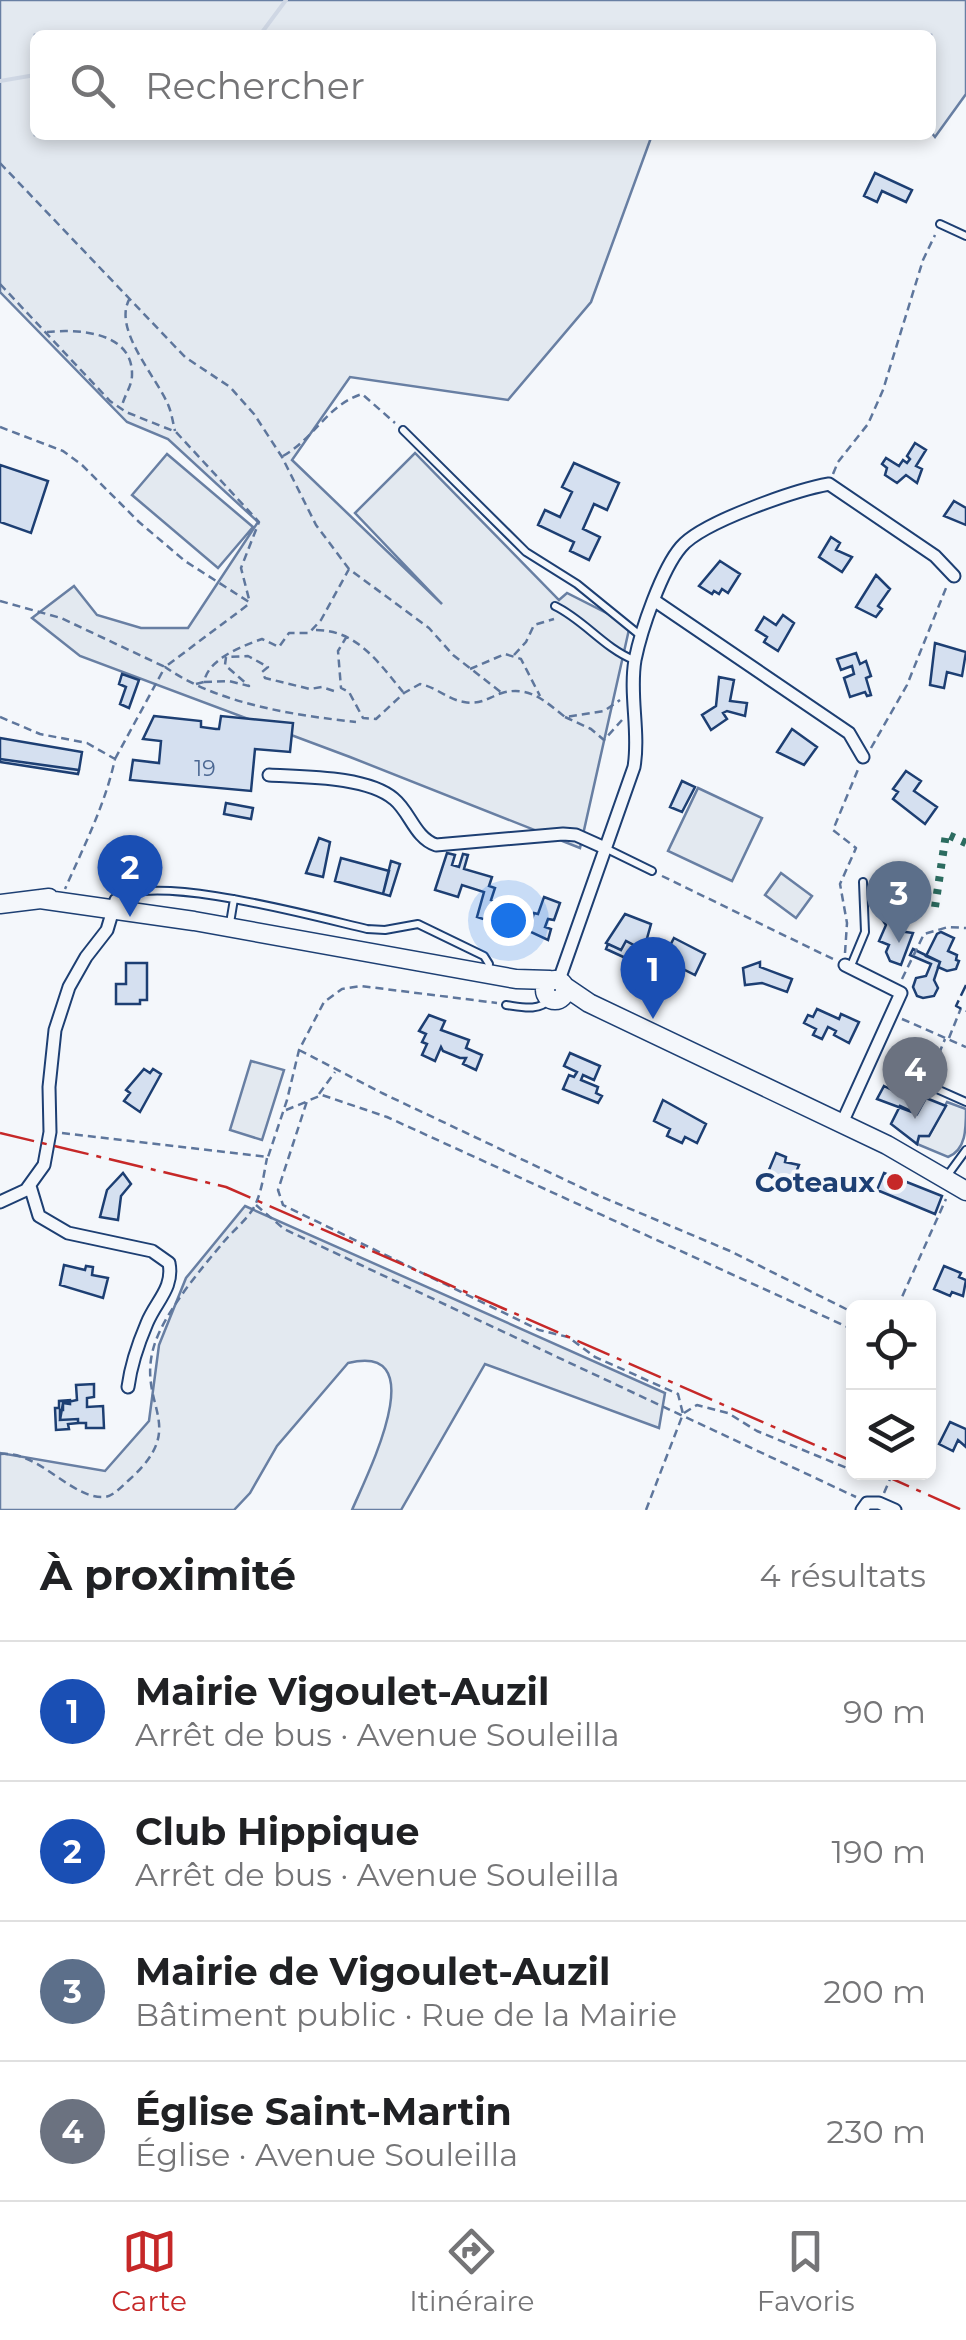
<!DOCTYPE html>
<html lang="fr">
<head>
<meta charset="utf-8">
<style>
  body { margin:0; font-family:Montserrat,sans-serif; background:#f6f6f6; color:#202124 }
  .controls { position:absolute; right:30px; bottom:30px; display:grid; overflow:hidden; border-radius:15px; box-shadow:0 5px 15px #0003 }
  .controls button { width:90px; height:90px; display:grid; place-items:center; padding:0; border:0; border-bottom:2px solid #e0e0e0; background:#fff; color:#202124; font:50px sans-serif }
  .you { position:absolute; left:508px; top:920px; width:35px; height:35px; margin:-25px; border:8px solid #fff; border-radius:50%; background:#1a73e8; box-shadow:0 0 0 15px #1a73e833 }
  .badge { display:grid; place-items:center; width:65px; height:65px; border-radius:50%; background:#c62828; color:#fff; font-size:32px; font-weight:700 }
  .pin { position:absolute; translate:-50% -82px; filter:drop-shadow(0 2px 5px #0008) }
  .pin::after { content:''; position:absolute; top:52px; width:35px; height:30px; background:inherit; clip-path:polygon(0 0,100% 0,50% 100%) }
  .list { margin:0; padding:0; list-style:none }
  h2 { display:flex; justify-content:space-between; align-items:center; height:130px; margin:0; padding:0 40px; font-size:42px }
  h2 small { font-size:32px; font-weight:400; color:#757577 }
  .list li { display:grid; grid-template-columns:65px 1fr auto; gap:30px; align-items:center; box-sizing:border-box; height:140px; padding:0 40px; border-top:2px solid #e0e0e0 }
  .list b { display:block; font-size:38px; white-space:nowrap }
  .list p { margin:0; font-size:32px; white-space:nowrap; color:#757577 }
  .list em { font-size:32px; font-style:normal; color:#757577 }
  .icon { flex:none; width:55px; height:55px; fill:none; stroke:currentColor; stroke-width:2; stroke-linecap:round; stroke-linejoin:round }
  .map { position:relative; flex:none; width:966px; height:1510px; overflow:hidden }
  .search { position:absolute; background:#fff; box-shadow:0 5px 15px #0003; left:30px; right:30px; top:30px; height:110px; display:flex; align-items:center; gap:25px; box-sizing:border-box; padding:0 35px; border-radius:15px; color:#757577; font-size:38px }
  .sheet { height:690px; background:#fff }
  nav { display:flex; justify-content:space-around; align-items:center; box-sizing:border-box; height:140px; border-top:2px solid #e0e0e0; background:#fff; font-size:28px; color:#757577 }
  nav a { display:grid; justify-items:center; gap:5px }
  nav .on { color:#c62828 }
  .map>svg:first-child { display:block }
  .green { fill:#e3e9f0; stroke:#687fa3; stroke-width:2.5 }
  .lines { fill:none; stroke-linecap:round; stroke-linejoin:round }
  .stream { stroke:#cfd7e4; stroke-width:4 }
  .building { fill:#d5e0f0; stroke:#1d3f73; stroke-width:2.5 }
  .lane-casing { stroke:#1d3f73; stroke-width:10 }
  .street-casing { stroke:#1d3f73; stroke-width:15 }
  .secondary-casing { stroke:#1d3f73; stroke-width:21 }
  .path { stroke:#5e769c; stroke-width:2.5; stroke-dasharray:8 5; stroke-linecap:butt }
  .lane { stroke:#f4f7fb; stroke-width:6 }
  .street { stroke:#f4f7fb; stroke-width:11 }
  .secondary { stroke:#f4f7fb; stroke-width:18 }
  .hedge { stroke:#2c6c60; stroke-width:8; stroke-dasharray:5 8; stroke-linecap:butt }
  .fence { stroke:#1d3f73; stroke-width:2.5; stroke-dasharray:12 5; stroke-linecap:butt }
  .power { stroke:#c62828; stroke-width:2.5; stroke-dasharray:35 8 5 8; stroke-linecap:butt }
  .poi-dot { fill:#c62828; stroke:#f4f7fb; stroke-width:4 }
  .labels { text-anchor:middle; stroke-width:8; stroke-linejoin:round; paint-order:stroke }
  .number-label { font-size:22px; fill:#4b6792 }
  .poi-label { font-size:28px; font-weight:bold; fill:#1d3f73; stroke:#f4f7fb; text-anchor:end }
</style>
</head>
<body>
<div class="map">
<svg width="966" height="1510" viewBox="0 0 966 1510">
  <rect width="100%" height="100%" fill="#f4f7fb"/>
  <path class="green" d="M0,0H966V94L935,137L931,132V35H35V135H652L591,302L508,400L350,377L292,460L442,604L355,513L415,453L559,600L567,593L630,625L580,848L350,757L80,656L32,618L74,586L97,615L141,628H188L258,522L168,439L127,422L0,292Z
    M167,454L253,527L218,568L132,495Z
    M698,788L762,818L732,881L668,851Z
    M781,873L812,896L796,918L765,895Z
    M251,1061L284,1070L262,1140L230,1130Z
    M947,1102L966,1109C966,1129 966,1150 948,1157L917,1144L919,1136H929Z
    M245,1206L665,1393L659,1428L485,1364L401,1510H352C365,1479 436,1341 348,1363L277,1446L250,1493L234,1510H0V1453L105,1471L149,1421L159,1345L186,1278Z"/>
  <g class="lines">
    <path class="stream" d="M260,35L286,0
      M0,81L35,75"/>
  </g>
  <path class="building" d="M875,173L912,190L906,202L882,191L877,202L864,196Z
    M915,443L926,450L916,466L922,469L917,483L906,475L897,483L885,475L887,468L882,464L886,458L899,466L903,460L907,463L910,459L907,456Z
    M574,463L619,483L607,510L594,504L583,529L600,537L589,560L570,551L574,542L538,525L545,510L560,517L572,492L562,487Z
    M0,465L48,481L31,533L0,522Z
    M954,501L966,508V525L944,516Z
    M831,537L840,543L836,550L852,557L842,572L819,557Z
    M720,561L740,574L728,593L722,589L719,594L714,591L712,594L699,586Z
    M876,575L890,589L878,606L882,609L876,617L856,607Z
    M783,615L794,623L778,651L764,642L767,637L756,630L764,617L776,625Z
    M935,643L966,652L962,676L947,672L944,688L930,685Z
    M856,653L860,664L866,661L871,676L866,678L871,695L867,696L865,692L850,697L844,678L854,674L852,666L841,670L837,659Z
    M122,674L139,680L129,708L120,704L126,687L119,684Z
    M719,677L734,680L730,701L747,703L745,716L727,711L723,713L727,719L711,730L702,715L716,706Z
    M154,716L201,721V727L216,729H219L221,716L293,723L290,752L255,749L251,791L130,780L133,760L159,763L161,741L143,739Z
    M792,729L817,747L804,765L777,752Z
    M0,738L82,752L79,770L0,759Z
    M0,759L79,770L78,774L0,762Z
    M906,771L921,781L914,791L937,807L925,824L893,799L898,792L893,789Z
    M682,781L695,787L682,812L670,807Z
    M226,803L253,808L251,819L224,814Z
    M319,838L330,842L323,877L306,873Z
    M447,853L455,855L452,865L459,867L463,854L468,855L464,869L492,877L489,886L495,888L491,900L501,903L495,923L477,917L484,892L462,885L458,897L435,890Z
    M341,858L389,871L383,894L335,881Z
    M391,861L400,864L390,896L383,894Z
    M544,897L560,903L554,920L548,919L545,927L551,929L548,940L529,931L523,932L521,928L527,921L531,923L534,913L538,914Z
    M883,905L903,913L897,927L899,931L913,933L901,965L890,961L886,952L889,945L879,941L886,925L879,915Z
    M625,914L651,924L646,942L653,945L649,953L626,941L621,950L606,943Z
    M941,932L954,938L948,951L957,955L956,960L959,961L956,969L947,971L938,967L940,962L926,956L937,934Z
    M674,938L705,954L695,975L663,959Z
    M626,941L649,953L643,966L606,949L608,944L621,950Z
    M913,949L940,962L934,980L938,988L934,996L923,998L917,996L913,987L916,978L926,976L931,964L910,955Z
    M760,962V967L792,979L787,992L762,983L745,985L743,968Z
    M126,963H147V1000H140V1004H116V984H126Z
    M817,1009L839,1019L841,1014L859,1022L849,1043L834,1035L836,1031L828,1027L822,1039L813,1035L816,1029L804,1023L808,1015L813,1017Z
    M429,1015L445,1021L441,1030L469,1040L466,1048L482,1055L476,1070L463,1064L466,1058H460L443,1051L441,1047L435,1061L422,1055L427,1044L422,1042L426,1034L419,1031Z
    M570,1053L600,1066L594,1080L583,1075L581,1080L598,1087L596,1093L602,1096L598,1103L563,1089L569,1075L574,1077L577,1072L564,1066Z
    M144,1069L150,1073L153,1069L161,1074L140,1112L124,1101L130,1093L126,1090Z
    M884,1086L922,1105L917,1114L877,1099Z
    M926,1098L946,1106L929,1136H919L917,1144L891,1124L900,1106L917,1114Z
    M663,1100L706,1124L697,1143L685,1137L682,1143L667,1136L670,1129L654,1121Z
    M776,1153L786,1157L785,1162L799,1165L791,1185L766,1177Z
    M123,1173L131,1184L121,1196L118,1220L100,1217L107,1190Z
    M884,1173L942,1196L935,1214L877,1190Z
    M64,1265L85,1270L86,1266L93,1267L92,1275L108,1278L103,1298L60,1285Z
    M944,1266L961,1273L959,1277L966,1280L963,1296L952,1292L950,1296L934,1289Z
    M94,1384V1397L87,1398V1407L103,1406L104,1428H86V1423H78V1419L60,1420L63,1403L77,1400L76,1385Z
    M70,1400V1404L63,1403V1410H60V1420L78,1419V1423L68,1424L69,1429L56,1430L55,1408H59V1401Z
    M950,1422L966,1429V1447L958,1440L953,1451L939,1444Z"/>
  <g class="lines">
    <defs>
      <path id="lane" d="M940,224L966,236
        M403,430L526,552L577,584L641,636
        M555,606C584,620 604,648 634,660
        M605,848L652,871
        M116,900C150,871 319,918 367,929L385,930L418,924L484,956L489,964L488,972
        M230,923L234,899
        M850,968L865,932L863,882
        M506,1005C521,1007 539,1012 550,999
        M930,1086L966,1102
        M947,1176L966,1150"/>
      <path id="street" d="M655,601L849,733L863,757
        M269,775C303,777 367,776 394,799C410,812 415,838 436,845L563,834L576,835L605,848
        M559,980L634,767C640,732 629,695 635,660C641,630 662,569 681,547C702,522 796,490 829,484L935,556L954,576
        M842,1123L901,993L845,965
        M30,1186L39,1216L68,1233L152,1251L169,1263C174,1288 156,1301 147,1323C138,1344 131,1364 128,1387
        M0,1202L26,1190L44,1165L50,1132L49,1087L55,1030L69,987L86,957L107,930L116,900
        M862,1510L867,1503H879L895,1510"/>
      <path id="secondary" d="M40,899L194,921L516,979L550,980
        M0,904L49,898
        M545 990a10 10 0 1 1 20 0a10 10 0 1 1-20 0Z
        M564,986L589,1003L887,1145L966,1191"/>
    </defs>
    <use href="#lane" class="lane-casing"/>
    <use href="#street" class="street-casing"/>
    <use href="#secondary" class="secondary-casing"/>
    <path class="path" d="M0,163L185,357L230,387L254,414L282,457L316,525L349,569L429,628L453,655L502,693
      M0,284L110,401L126,412L176,432L259,522L241,568L250,603
      M130,298C111,329 158,378 169,407C172,415 173,423 175,431
      M47,332C77,329 133,331 132,375C132,386 124,396 122,406
      M0,427L63,451L82,465L139,522L185,561L249,602
      M283,456C315,438 327,405 362,394L395,423
      M833,474L838,462L868,424L883,390L923,260L935,235
      M0,601L61,618L165,667L249,604
      M316,630C357,630 379,663 403,692
      M347,636L338,651L341,688L349,692L363,718L376,719L404,693L420,684C436,687 449,700 464,702C481,705 487,698 502,693C529,685 546,702 565,717L604,711L620,700
      M514,655L526,642L534,625L554,619
      M470,669L505,654L521,659L540,696
      M204,682L229,681L249,686L225,665L226,657L248,656L268,667L262,672L265,678L310,689L322,687L337,692
      M196,684L204,682C208,659 242,646 262,639L279,647L289,633H309L321,620L349,569
      M0,717L40,734L87,743L115,759C105,805 84,846 65,889
      M565,717L591,729L604,740L622,720
      M871,748L907,685L946,588
      M115,759L165,667C218,704 293,715 356,722
      M662,876L835,960
      M845,953L847,923L840,884L856,848L833,830L859,767
      M902,979L924,934L948,927L966,928
      M902,1019L966,1047
      M949,1038L961,1008
      M299,1050L382,1093L595,1194L730,1251L854,1313
      M929,1078L945,1039
      M319,1094L335,1072
      M286,1110L306,1102
      M62,1133L268,1157L287,1100L299,1050L324,1002L342,989L361,986L497,1003
      M256,1205L284,1229L856,1497
      M897,1308L946,1199
      M928,1378L931,1385L928,1392
      M684,1413L697,1405L728,1413L757,1431L854,1471
      M0,1454C39,1450 72,1500 105,1497C114,1496 123,1485 130,1479C190,1425 136,1406 154,1346C164,1313 200,1270 222,1244C232,1231 250,1218 256,1203C262,1190 264,1173 267,1158
      M884,1493L893,1472
      M646,1510L683,1414L678,1394L595,1357L568,1337L539,1330L283,1205L278,1190L307,1101L322,1095L387,1117L854,1330"/>
    <use href="#lane" class="lane"/>
    <use href="#street" class="street"/>
    <use href="#secondary" class="secondary"/>
    <path class="hedge" d="M935,907L946,834L966,843"/>
    <path class="fence" d="M966,985L956,1006L966,1011"/>
    <path class="power" d="M0,1133L226,1187L854,1462
      M877,1472L962,1510"/>
  </g>
  <circle class="poi-dot" cx="895" cy="1182" r="10"/>
  <g class="labels">
    <g class="number-label">
      <text x="205" y="776">19</text>
    </g>
    <g class="poi-label">
      <text x="875" y="1192">Coteaux</text>
    </g>
  </g>
</svg>
<div class="controls">
<button><svg class="icon" aria-label="locate" viewBox="0 0 24 24"><circle cx="12" cy="12" r="6"/><path d="M12 2v4M12 18v4M2 12h4M18 12h4"/></svg></button>
<button><svg class="icon" aria-label="layers" viewBox="0 0 24 24"><path d="M12 4l9 5-9 5-9-5zM3 14l9 5 9-5"/></svg></button>
</div>
<div class="you"></div>
<div class="pin badge" style="left:653px;top:1019px;background:#1a4fb4">1</div>
<div class="pin badge" style="left:130px;top:917px;background:#1a4fb4">2</div>
<div class="pin badge" style="left:899px;top:943px;background:#5c6f8a">3</div>
<div class="pin badge" style="left:915px;top:1119px;background:#6b7280">4</div>
<div class="search"><svg class="icon" aria-label="search" viewBox="0 0 24 24"><circle cx="10" cy="10" r="6"/><path d="M15 15l6 6"/></svg>Rechercher</div>
</div>
<section class="sheet">
<h2>À proximité<small>4 résultats</small></h2>
<ul class="list">
<li><span class="badge" style="background:#1a4fb4">1</span><div><b>Mairie Vigoulet-Auzil</b><p>Arrêt de bus · Avenue Souleilla</p></div><em>90 m</em></li>
<li><span class="badge" style="background:#1a4fb4">2</span><div><b>Club Hippique</b><p>Arrêt de bus · Avenue Souleilla</p></div><em>190 m</em></li>
<li><span class="badge" style="background:#5c6f8a">3</span><div><b>Mairie de Vigoulet-Auzil</b><p>Bâtiment public · Rue de la Mairie</p></div><em>200 m</em></li>
<li><span class="badge" style="background:#6b7280">4</span><div><b>Église Saint-Martin</b><p>Église · Avenue Souleilla</p></div><em>230 m</em></li>
</ul>
</section>
<nav>
<a class="on"><svg class="icon" aria-label="map" viewBox="0 0 24 24"><path d="M3 6l6-2 6 2 6-2v14l-6 2-6-2-6 2zM9 4v14M15 6v14"/></svg>Carte</a>
<a><svg class="icon" aria-label="directions" viewBox="0 0 24 24"><path d="M12 3l9 9-9 9-9-9zM9 14v-3h6M13 9l2 2-2 2"/></svg>Itinéraire</a>
<a><svg class="icon" aria-label="saved" viewBox="0 0 24 24"><path d="M7 4h10v16l-5-4-5 4z"/></svg>Favoris</a>
</nav>
</body>
</html>
